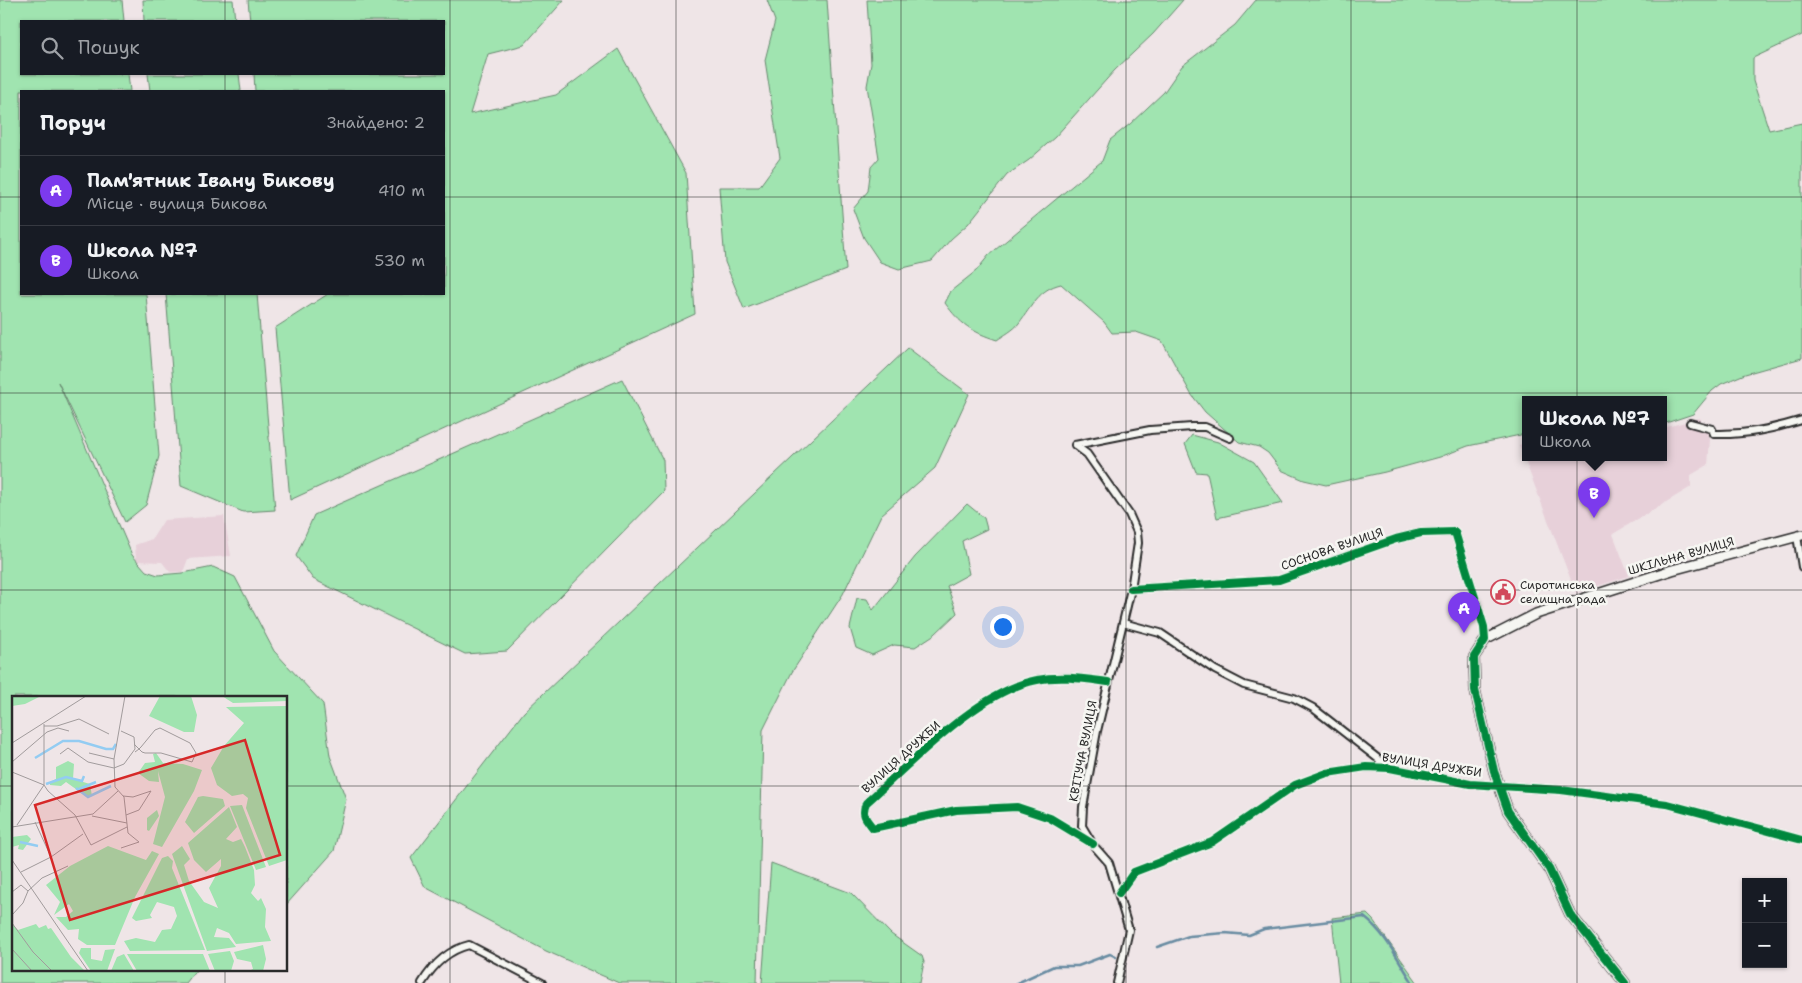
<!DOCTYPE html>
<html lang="uk">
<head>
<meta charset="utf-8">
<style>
  body { margin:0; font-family:"Shantell Sans",sans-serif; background:#20242c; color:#f1f3f6 }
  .controls { position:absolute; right:15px; bottom:15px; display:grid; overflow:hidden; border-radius:0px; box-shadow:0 1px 4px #0004 }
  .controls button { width:45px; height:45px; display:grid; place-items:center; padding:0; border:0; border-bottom:1px solid #363941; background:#171b24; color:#f1f3f6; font:25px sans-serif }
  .you { position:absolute; left:1002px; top:626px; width:18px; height:18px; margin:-12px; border:4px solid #fff; border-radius:50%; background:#1a73e8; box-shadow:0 0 0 8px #1a73e833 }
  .badge { display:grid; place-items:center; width:32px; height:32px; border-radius:50%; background:#7c3aed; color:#fff; font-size:16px; font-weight:700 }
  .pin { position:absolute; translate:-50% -41px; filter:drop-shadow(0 1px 2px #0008) }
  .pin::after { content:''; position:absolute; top:26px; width:18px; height:15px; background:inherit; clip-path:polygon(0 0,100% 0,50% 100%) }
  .popup { position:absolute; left:1522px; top:396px; width:145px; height:65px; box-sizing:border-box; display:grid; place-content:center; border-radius:0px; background:#171b24; filter:drop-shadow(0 1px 4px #0005); font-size:16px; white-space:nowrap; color:#9ea1a6 }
  .popup b { font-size:19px; color:#f1f3f6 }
  .popup::after { content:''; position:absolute; left:50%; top:100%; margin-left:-10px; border:10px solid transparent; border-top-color:#171b24 }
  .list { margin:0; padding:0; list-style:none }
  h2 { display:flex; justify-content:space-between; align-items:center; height:65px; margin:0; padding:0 20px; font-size:21px }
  h2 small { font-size:16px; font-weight:400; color:#9ea1a6 }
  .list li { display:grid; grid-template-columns:32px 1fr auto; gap:15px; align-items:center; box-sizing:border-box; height:70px; padding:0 20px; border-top:1px solid #363941 }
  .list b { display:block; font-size:19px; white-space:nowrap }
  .list p { margin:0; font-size:16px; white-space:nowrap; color:#9ea1a6 }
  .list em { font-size:16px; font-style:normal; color:#9ea1a6 }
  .icon { flex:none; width:28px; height:28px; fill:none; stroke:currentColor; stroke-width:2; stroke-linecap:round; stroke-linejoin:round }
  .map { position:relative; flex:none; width:1802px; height:983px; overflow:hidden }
  .search { position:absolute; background:#171b24; box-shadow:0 1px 4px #0004; left:20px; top:20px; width:425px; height:55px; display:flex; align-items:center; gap:12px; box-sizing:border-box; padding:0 18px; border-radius:0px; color:#9ea1a6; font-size:19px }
  .panel { position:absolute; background:#171b24; box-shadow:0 1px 4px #0004; left:20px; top:90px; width:425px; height:205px; border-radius:0px }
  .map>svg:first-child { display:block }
  .built { fill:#e7d0d9 }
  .green { fill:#a0e4b0; stroke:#66886e }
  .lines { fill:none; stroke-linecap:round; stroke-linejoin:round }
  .stream { stroke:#698ca2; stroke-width:2.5 }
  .street-casing { stroke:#2b2b2b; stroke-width:10 }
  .secondary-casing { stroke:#2b2b2b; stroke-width:12 }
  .street { stroke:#f6f6f2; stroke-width:6 }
  .secondary { stroke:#f6f6f2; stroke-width:9 }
  .cycleway-casing { stroke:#f6f6f2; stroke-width:11 }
  .cycleway { stroke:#00873e; stroke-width:8 }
  .grid { fill:none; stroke:#2b2b2b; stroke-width:1; stroke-opacity:0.55 }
  .labels { text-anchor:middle; stroke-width:5; stroke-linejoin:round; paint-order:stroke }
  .street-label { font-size:12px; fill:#2b2b2b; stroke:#f6f6f2 }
  .poi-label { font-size:12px; fill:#2b2b2b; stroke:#f6f6f2; text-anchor:start }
  .inset-river { fill:none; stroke:#93ccf2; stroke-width:2.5 }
  .inset-road { fill:none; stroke:#a19b9c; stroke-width:1 }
  .view { fill:#d62828; fill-opacity:0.15; stroke:#d62828; stroke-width:2.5 }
  .inset-edge { fill:none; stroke:#2b2b2b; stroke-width:2.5 }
</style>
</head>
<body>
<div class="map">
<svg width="1802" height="983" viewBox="0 0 1802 983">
  <rect width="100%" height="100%" fill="#efe5e7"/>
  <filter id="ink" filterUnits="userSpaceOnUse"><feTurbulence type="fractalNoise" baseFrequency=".02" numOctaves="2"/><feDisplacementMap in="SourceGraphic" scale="10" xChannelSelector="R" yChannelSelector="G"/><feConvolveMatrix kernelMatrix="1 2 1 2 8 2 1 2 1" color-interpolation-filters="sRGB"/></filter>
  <g filter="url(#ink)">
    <path class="built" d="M1700,418L1710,439L1708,465L1691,475V487L1613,534L1629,576L1576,593L1519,445L1525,443V457H1663V428Z
      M224,516L231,556L188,559L183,572H170L162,562L136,561L135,545L152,539L164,520Z"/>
    <path class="green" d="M0,0H122L124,21H21V74H128L130,91H21V294H146L159,456L146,505L125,522L58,382L132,555L146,571L158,575L183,573L213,567L235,577L274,651L323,704L330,756L346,799L334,851L286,905V697H14V969H197L186,983H0Z
      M143,0H233L235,21H144Z
      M248,0H564L524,45L488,54L470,114L556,95L618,49L686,173L695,314L290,500L275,328L328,294H444V91H255L254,74H444V21H250Z
      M767,0H827L846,270L744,309L725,262L719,187H759L780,158L765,60L775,21Z
      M867,0H1183L1153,34L1115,70L1055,137L1029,160L1007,175L968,224L951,239L932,261L899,269L880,262L864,238L853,209L868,191L871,167L879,158L867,86L871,64Z
      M1256,0H1802V35L1753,58V81L1769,130L1802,123V358L1745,374L1721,384L1712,391L1693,414L1663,424V399H1525V434L1468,446L1440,457L1385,472L1326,485L1304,480L1281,470L1268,453L1259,447L1239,442L1205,412L1191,394L1162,341L1136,332L1112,333L1104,322L1061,284C1039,289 1032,306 1019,323C1014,330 1004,335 997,340C972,332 960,324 945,303L951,291L976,271L989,255L1102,161L1110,140L1130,124L1164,92L1182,66L1235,25Z
      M148,74H239L241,91H150Z
      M166,294H257L275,510L243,512L181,486Z
      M908,348L969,394L935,468L881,515L843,594L792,672L763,730L757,983H619L546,951L425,887L411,858L524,712Z
      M622,379L663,460L664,491L507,651L465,654L313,579L296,556L314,515Z
      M1192,435L1218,442L1254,462L1283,503L1217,518L1207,473L1196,472L1185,444Z
      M967,504L984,518L987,529L962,541L969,574L947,586L957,613L935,634L915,647L894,645L872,655L856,648L850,628L857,598L867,599L873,610L915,557Z
      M771,863L851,893L891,934L922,956L924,962L920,983H762Z
      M1367,914L1373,920L1418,983H1339L1332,918Z"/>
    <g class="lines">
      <path class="stream" d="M1157,947L1189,936L1225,933L1249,935L1264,929L1364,917C1386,934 1398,960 1413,983
        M1017,983L1054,966H1078L1110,954L1116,957"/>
      <defs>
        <path id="street" d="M1690,423L1712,429L1714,434C1745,435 1772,429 1802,420
          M1075,445L1087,454L1129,514L1137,532L1138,543L1131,589L1097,731L1083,807L1082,826L1094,846L1109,863L1129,930L1117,983
          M1075,445L1150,430L1192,427H1205L1230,438
          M1797,536L1802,567
          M1131,589L1279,580L1396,539L1421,533L1455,532L1484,627L1485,640
          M1123,623L1160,633L1215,670L1244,685L1294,698L1313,708L1390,768
          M1091,843L1050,818L1017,807L956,810L873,828C866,819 861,815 866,803C910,764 978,691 1037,680C1060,675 1085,679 1108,682
          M1119,893L1134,872L1212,842L1295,785L1327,773L1366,767L1390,768L1470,784L1561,790L1667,804L1802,840
          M422,983C433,965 448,950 469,945L542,983"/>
        <path id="secondary" d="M1625,983L1570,914L1549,869L1508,811L1494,771L1475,690L1474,657L1485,640L1536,614L1672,570L1802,535"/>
      </defs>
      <use href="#street" class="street-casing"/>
      <use href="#secondary" class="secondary-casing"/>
      <use href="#street" class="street"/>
      <use href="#secondary" class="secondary"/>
      <defs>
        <path id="cycleway" d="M1131,589L1279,580L1396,539L1421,533L1455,532L1484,627L1485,640L1474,657L1475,690L1494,771L1508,811L1549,869L1570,914L1625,983
          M1093,844L1050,818L1017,807L956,810L873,828C866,819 861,815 866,803C910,764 978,691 1037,680C1060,675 1085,679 1108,682
          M1119,893L1134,872L1212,842L1295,785L1327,773L1366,767L1390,768L1470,784L1561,790L1667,804L1802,840"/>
      </defs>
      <use href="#cycleway" class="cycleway-casing"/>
      <use href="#cycleway" class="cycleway"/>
    </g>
  </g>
  <path class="grid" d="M225,0V21M450,0V983M676,0V983M901,0V983M1126,0V983M1351,0V983M1577,0V983M225,74V91M0,197H21M444,197H1802M225,294V697M0,393H1802M0,590H1802M0,786H14M286,786H1802M225,969V983"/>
  <defs>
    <symbol id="civic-ring" viewBox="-11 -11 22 22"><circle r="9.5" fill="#f6f6f2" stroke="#d1495b" stroke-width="1.5"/><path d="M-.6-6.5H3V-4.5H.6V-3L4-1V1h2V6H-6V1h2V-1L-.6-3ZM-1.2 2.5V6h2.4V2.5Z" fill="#d1495b"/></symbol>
  </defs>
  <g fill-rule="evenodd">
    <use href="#civic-ring" x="1489" y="578" width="28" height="28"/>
  </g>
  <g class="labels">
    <g class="street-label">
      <text transform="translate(1332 549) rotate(-19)" y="4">СОСНОВА ВУЛИЦЯ</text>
      <text transform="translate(1681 556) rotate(-16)" y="4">ШКІЛЬНА ВУЛИЦЯ</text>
      <text transform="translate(1083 751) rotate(-79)" y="4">КВІТУЧА ВУЛИЦЯ</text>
      <text transform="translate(901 757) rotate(-42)" y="4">ВУЛИЦЯ ДРУЖБИ</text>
      <text transform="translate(1432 765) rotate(9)" y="4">ВУЛИЦЯ ДРУЖБИ</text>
    </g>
    <g class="poi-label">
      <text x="1520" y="589">Сиротинська<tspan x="1520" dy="14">селищна рада</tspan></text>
    </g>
  </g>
  <g transform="translate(12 696)">
    <rect width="275" height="275" fill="#efe5e7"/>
    <path d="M0,0H29L13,8L0,10ZM148,0H179L185,19L182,36H172L137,20ZM210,0H271L275,1V5L221,7ZM275,10V164L257,170L234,112L236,102L231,98L220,100L205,89L199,72L212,50L232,27L214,11ZM144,57L151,67L171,68L190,74L182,95L150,151L141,148L153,101L146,75L147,86L137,85L126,77L133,67L143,66L141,58ZM56,65L62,68L61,83L78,88L80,100L75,101L54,86L49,90L38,89V86L44,83V71ZM191,100L211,103L213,110L182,137L173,126L186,101ZM230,109L254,171L244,174L218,110ZM217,111L225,131L214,143L221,146L229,143L233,151L242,174L243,189L239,197L246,205L249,202L254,213L253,231L259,245L224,248L217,237L205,232L202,241L217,242L224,251L195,255L160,158L170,150L178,163L172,169L177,185L192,206L206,212L197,192L209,170V163L194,176L182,164L176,147ZM145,114L147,120L137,135L135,134V122ZM15,139L19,143L11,154L6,153L7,149L0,151V141ZM96,150L134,164L140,155L147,158L123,201L103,249H75L66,243L67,233L56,234L44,221H54L61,215L57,208L42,219L48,206L34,189L58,170ZM156,160L161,165L160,172L193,254L118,255L112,245L124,242L143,246L150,234L159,233L165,220L162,211L145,206L138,219L140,222L124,225L120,222L150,162ZM0,228L6,234L24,228L27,232L34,229L36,233L39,232L59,261L73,275H0ZM251,249L254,263L251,275H237L241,273L239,266L225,263L222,256ZM69,252H79V263L90,265L93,254L103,253L95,275H79L67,257ZM218,255L222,265L219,275H203L196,258ZM112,258L122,275H99L105,261ZM115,258H191L198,275H125Z" fill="#a0e4b0"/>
    <path class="inset-river" d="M23,62L51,45H67L94,53H101L104,48M34,88L54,81L70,85L72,80M64,92L76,101L99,90M67,93L84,86M8,146L26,150"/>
    <path class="inset-road" d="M32,28V89L36,95L63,119L79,149L115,131M32,30H45L67,23L97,38M0,47L74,0M122,48L130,56L133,57H149L180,66L184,57L178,47L148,32L143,34L129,51L127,53L123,56M77,57L102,63M48,58L56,52L76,66L102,72L112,68L123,53L122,41L109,35M0,66L35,36L46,32L57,35M0,76L32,89M111,100L121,101L139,95L127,114L114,119M80,120L115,127M23,126L39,161M5,129L32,89M0,131L81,118L106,95M109,152L127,146L116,137L112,101L103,91L102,63L113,0M0,164L76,275M9,176L39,161L71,138M0,196L9,189L16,195L30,182L56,170M0,219L11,207L16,195M0,227L21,256L40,275M0,253L20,275"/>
    <path class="view" d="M233,44L268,159L58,224L23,109Z"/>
    <rect width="275" height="275" class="inset-edge"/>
  </g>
</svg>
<div class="controls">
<button>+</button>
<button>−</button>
</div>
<div class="you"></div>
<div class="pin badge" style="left:1464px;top:633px">A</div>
<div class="pin badge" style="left:1594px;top:518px">B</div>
<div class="popup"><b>Школа №7</b>Школа</div>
<div class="search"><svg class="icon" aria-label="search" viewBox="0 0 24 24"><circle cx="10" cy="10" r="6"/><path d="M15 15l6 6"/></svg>Пошук</div>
<section class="panel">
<h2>Поруч<small>Знайдено: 2</small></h2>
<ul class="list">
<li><span class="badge">A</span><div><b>Пам'ятник Івану Бикову</b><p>Місце · вулиця Бикова</p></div><em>410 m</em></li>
<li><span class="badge">B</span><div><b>Школа №7</b><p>Школа</p></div><em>530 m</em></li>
</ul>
</section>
</div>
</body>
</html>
